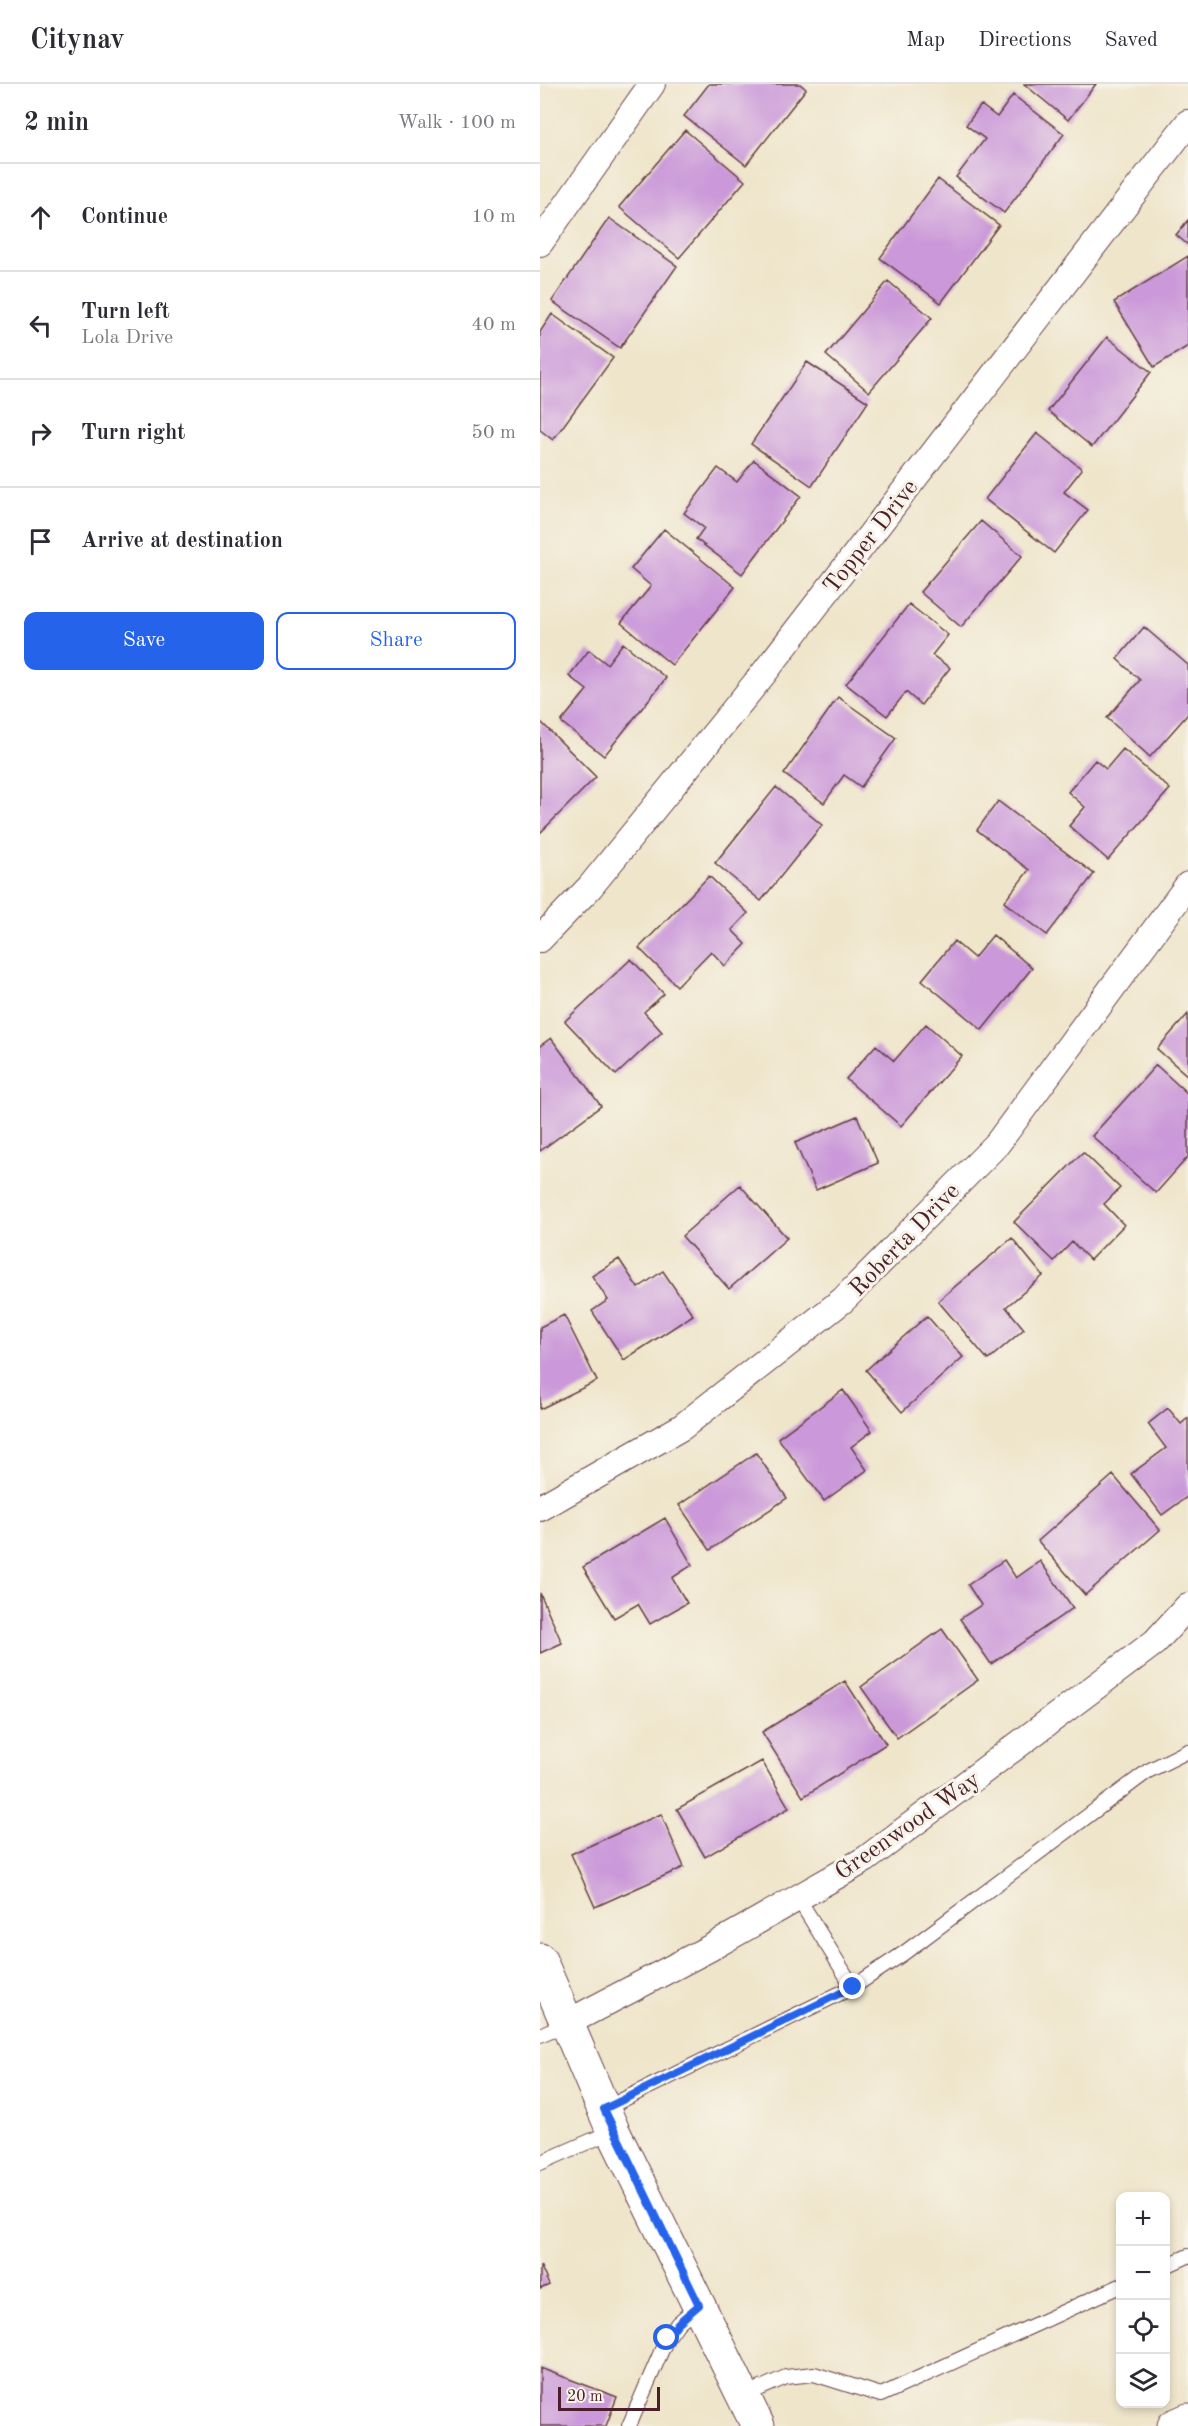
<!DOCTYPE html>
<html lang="en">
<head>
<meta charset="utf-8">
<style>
  body { margin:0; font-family:"Old Standard TT",serif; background:#f7f7f7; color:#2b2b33 }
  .controls { position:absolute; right:18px; bottom:18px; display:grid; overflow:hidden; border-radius:12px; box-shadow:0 3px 9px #0003 }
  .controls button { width:54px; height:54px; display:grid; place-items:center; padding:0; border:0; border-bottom:2px solid #e1e1e2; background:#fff; color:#2b2b33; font:30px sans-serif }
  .scale { position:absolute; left:18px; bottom:15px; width:102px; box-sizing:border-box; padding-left:6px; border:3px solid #4a1f2b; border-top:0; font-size:16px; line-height:21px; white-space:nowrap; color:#4a1f2b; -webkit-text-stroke:4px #f7f3e8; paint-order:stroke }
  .stop { position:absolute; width:18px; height:18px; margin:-14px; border:4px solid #2563eb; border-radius:50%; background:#fff }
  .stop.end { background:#2563eb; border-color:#fff; box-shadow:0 2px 6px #0008 }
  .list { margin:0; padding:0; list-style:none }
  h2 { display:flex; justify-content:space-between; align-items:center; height:78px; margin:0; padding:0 24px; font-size:26px }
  h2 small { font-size:20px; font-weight:400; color:#7c7c81 }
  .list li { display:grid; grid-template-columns:39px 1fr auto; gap:18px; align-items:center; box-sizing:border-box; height:108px; padding:0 24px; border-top:2px solid #e1e1e2 }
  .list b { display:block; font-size:22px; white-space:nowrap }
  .list p { margin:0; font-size:20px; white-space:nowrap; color:#7c7c81 }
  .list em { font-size:20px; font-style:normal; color:#7c7c81 }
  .actions { display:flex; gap:12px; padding:18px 24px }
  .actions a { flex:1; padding:14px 0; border:2px solid #2563eb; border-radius:12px; text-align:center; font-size:21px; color:#2563eb }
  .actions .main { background:#2563eb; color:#fff }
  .icon { flex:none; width:33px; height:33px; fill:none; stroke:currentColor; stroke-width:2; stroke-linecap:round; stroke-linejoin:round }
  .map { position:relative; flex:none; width:648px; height:2342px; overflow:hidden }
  header { display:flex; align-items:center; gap:36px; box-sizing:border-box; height:84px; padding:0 30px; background:#fff; border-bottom:2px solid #e1e1e2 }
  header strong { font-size:28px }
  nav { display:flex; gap:33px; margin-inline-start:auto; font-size:21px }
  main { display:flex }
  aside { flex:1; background:#fff }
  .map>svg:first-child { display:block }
  .building { fill:#cb99d9 }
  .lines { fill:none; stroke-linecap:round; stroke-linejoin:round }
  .service-casing { stroke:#633d43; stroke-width:16 }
  .minor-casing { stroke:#633d43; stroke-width:28 }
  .tertiary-casing { stroke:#633d43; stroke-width:35 }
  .primary-casing { stroke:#633d43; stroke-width:35 }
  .service { stroke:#fff; stroke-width:14 }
  .minor { stroke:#fff; stroke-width:26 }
  .tertiary { stroke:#fff; stroke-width:33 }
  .primary { stroke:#fff; stroke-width:33 }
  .route { stroke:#2563eb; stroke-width:8 }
  .labels { text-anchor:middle; stroke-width:6; stroke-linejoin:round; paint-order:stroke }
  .street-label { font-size:24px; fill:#4a1f2b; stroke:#f7f3e8 }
</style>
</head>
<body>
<header>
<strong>Citynav</strong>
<nav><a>Map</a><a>Directions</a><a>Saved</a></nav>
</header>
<main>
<aside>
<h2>2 min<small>Walk · 100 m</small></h2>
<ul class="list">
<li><svg class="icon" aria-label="ahead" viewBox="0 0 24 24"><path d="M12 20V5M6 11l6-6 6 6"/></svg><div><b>Continue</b></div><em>10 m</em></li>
<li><svg class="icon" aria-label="left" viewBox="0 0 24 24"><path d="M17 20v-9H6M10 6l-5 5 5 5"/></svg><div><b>Turn left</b><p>Lola Drive</p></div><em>40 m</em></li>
<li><svg class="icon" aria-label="right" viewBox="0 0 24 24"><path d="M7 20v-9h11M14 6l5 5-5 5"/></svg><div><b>Turn right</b></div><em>50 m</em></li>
<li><svg class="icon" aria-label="arrive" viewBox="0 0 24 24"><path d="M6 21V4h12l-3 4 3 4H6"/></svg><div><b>Arrive at destination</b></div></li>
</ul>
<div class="actions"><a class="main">Save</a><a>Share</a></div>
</aside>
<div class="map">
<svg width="648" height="2342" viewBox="0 0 648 2342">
  <rect width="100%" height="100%" fill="#f7f3e8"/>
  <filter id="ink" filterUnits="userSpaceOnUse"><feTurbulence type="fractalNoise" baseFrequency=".0167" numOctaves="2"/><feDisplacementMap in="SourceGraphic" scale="12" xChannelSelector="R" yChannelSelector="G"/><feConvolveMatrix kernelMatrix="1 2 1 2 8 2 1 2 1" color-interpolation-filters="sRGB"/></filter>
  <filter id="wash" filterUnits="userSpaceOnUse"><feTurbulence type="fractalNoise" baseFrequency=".008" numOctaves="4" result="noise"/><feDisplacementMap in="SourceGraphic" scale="24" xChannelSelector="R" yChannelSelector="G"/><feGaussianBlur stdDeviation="1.35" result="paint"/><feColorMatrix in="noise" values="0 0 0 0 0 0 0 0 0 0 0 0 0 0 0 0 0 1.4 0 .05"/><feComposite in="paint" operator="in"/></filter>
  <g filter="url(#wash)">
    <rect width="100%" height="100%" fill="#efe5cb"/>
    <g id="blocks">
      <path class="building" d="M169,0H260L266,5L206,81L144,32Z
        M484,0H556L528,36Z
        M473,11L524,50L464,129L416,93L445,55L426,41L441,21L457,33Z
        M145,46L205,97L139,174L79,123Z
        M398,95L459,141L401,219L340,174Z
        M69,134L137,182L80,264L12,217Z
        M648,136V161L636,151Z
        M648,172V262L614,283L574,218Z
        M348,197L392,234L329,308L286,271Z
        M12,230L73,274L13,356L0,346V248Z
        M567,253L611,288L552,363L508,327Z
        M267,278L328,318L272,402L211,360Z
        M497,349L542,385L524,408L548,426L514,469L445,415Z
        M214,376L261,412L202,490L156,455L164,444L144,429L178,384L197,398Z
        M441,437L482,472L421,543L380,508Z
        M124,445L195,503L132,581L81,539L111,502L91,485Z
        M369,520L408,551L392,571L410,584L381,621L366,608L347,632L306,600Z
        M604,543L648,581V630L610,673L567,634L600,596L577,575Z
        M83,559L126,594L64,672L21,638L47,606L29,592L49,566L67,580Z
        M298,613L356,654L321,703L304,691L284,719L244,690Z
        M0,637L56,693L0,749Z
        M583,665L630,705L568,776L529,742L545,723L528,708L555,676L566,685Z
        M236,703L282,741L221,817L175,779Z
        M458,717L554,790L507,851L464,818L489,786L437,746Z
        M169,792L208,829L192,846L206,860L185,882L171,867L137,902L99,864Z
        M453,851L492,884L442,946L382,896L414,857L434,874Z
        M91,875L124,910L104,928L122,948L76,991L25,937Z
        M648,930V992L617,965Z
        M386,940L422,972L361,1042L306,995L336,961L354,977Z
        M11,954L61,1022L0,1067V962Z
        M616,981L648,1010V1073L616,1109L552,1052Z
        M317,1032L338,1079L276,1106L255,1059Z
        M543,1068L580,1104L564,1120L584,1141L550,1176L532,1158L514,1177L474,1138Z
        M200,1101L247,1154L189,1205L142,1152Z
        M472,1154L503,1192L466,1223L484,1245L448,1276L398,1217Z
        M79,1175L98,1204L123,1187L153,1231L84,1276L52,1227L68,1216L52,1192Z
        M24,1231L57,1297L0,1325V1243Z
        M387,1232L423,1273L362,1328L326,1286Z
        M303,1306L332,1347L311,1363L327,1386L284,1417L238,1354Z
        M628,1324L641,1340L648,1334V1412L622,1431L591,1390L626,1364L608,1340Z
        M216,1369L247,1414L170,1466L139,1421Z
        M573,1391L620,1446L545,1511L498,1457Z
        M125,1434L152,1481L132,1494L147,1519L110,1540L98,1520L74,1534L43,1483Z
        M464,1476L476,1494L500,1477L533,1524L451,1580L420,1535L441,1521L428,1501Z
        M0,1509L22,1559L0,1569Z
        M402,1545L438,1596L357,1654L321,1603Z
        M305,1597L346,1660L263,1713L222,1648Z
        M222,1677L249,1724L165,1773L137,1725Z
        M121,1730L144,1783L55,1823L31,1770Z
        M0,2181L9,2201L0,2205Z
        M0,2284L77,2313L66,2342H0Z"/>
    </g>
  </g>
  <g filter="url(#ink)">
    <use href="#blocks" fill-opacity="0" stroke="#633d43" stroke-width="1.5"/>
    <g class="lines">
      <defs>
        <path id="service" d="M258,1814L313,1903
          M0,1951L27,1939
          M64,2025L313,1903L364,1869L608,1687L648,1667
          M0,2079L73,2047
          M626,2182L648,2172
          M203,2312L246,2293L274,2290L341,2311L580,2202
          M89,2342L127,2254L138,2239L159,2221"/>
        <path id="minor" d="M0,159L112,0
          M0,855L50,803L224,589L648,39
          M0,1424L142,1343L303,1216L457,1060L648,801
          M27,1939L170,1864L326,1775L615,1558L648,1522"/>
        <path id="tertiary" d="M0,1876L73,2047L218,2342"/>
        <path id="primary" d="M634,2342L648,2336"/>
      </defs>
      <use href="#service" class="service-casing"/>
      <use href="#minor" class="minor-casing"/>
      <use href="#tertiary" class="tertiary-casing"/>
      <use href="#primary" class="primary-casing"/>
      <use href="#service" class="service"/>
      <use href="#minor" class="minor"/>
      <use href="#tertiary" class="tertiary"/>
      <use href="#primary" class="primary"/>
    </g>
  </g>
  <g class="lines" filter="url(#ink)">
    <path class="route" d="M127,2254L138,2239L159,2221L64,2025L313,1903"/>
  </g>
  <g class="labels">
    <g class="street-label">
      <text transform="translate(330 452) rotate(-52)" y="8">Topper Drive</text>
      <text transform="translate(364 1155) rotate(-46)" y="8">Roberta Drive</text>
      <text transform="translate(367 1741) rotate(-35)" y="8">Greenwood Way</text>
    </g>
  </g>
</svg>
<div class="controls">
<button>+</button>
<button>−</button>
<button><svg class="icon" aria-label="locate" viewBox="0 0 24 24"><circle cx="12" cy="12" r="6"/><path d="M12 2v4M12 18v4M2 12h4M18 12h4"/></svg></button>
<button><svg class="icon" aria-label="layers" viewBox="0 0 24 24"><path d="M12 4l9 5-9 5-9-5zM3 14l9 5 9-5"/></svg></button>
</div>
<div class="scale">20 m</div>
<div class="stop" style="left:127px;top:2254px"></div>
<div class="stop end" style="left:313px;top:1903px"></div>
</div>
</main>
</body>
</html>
